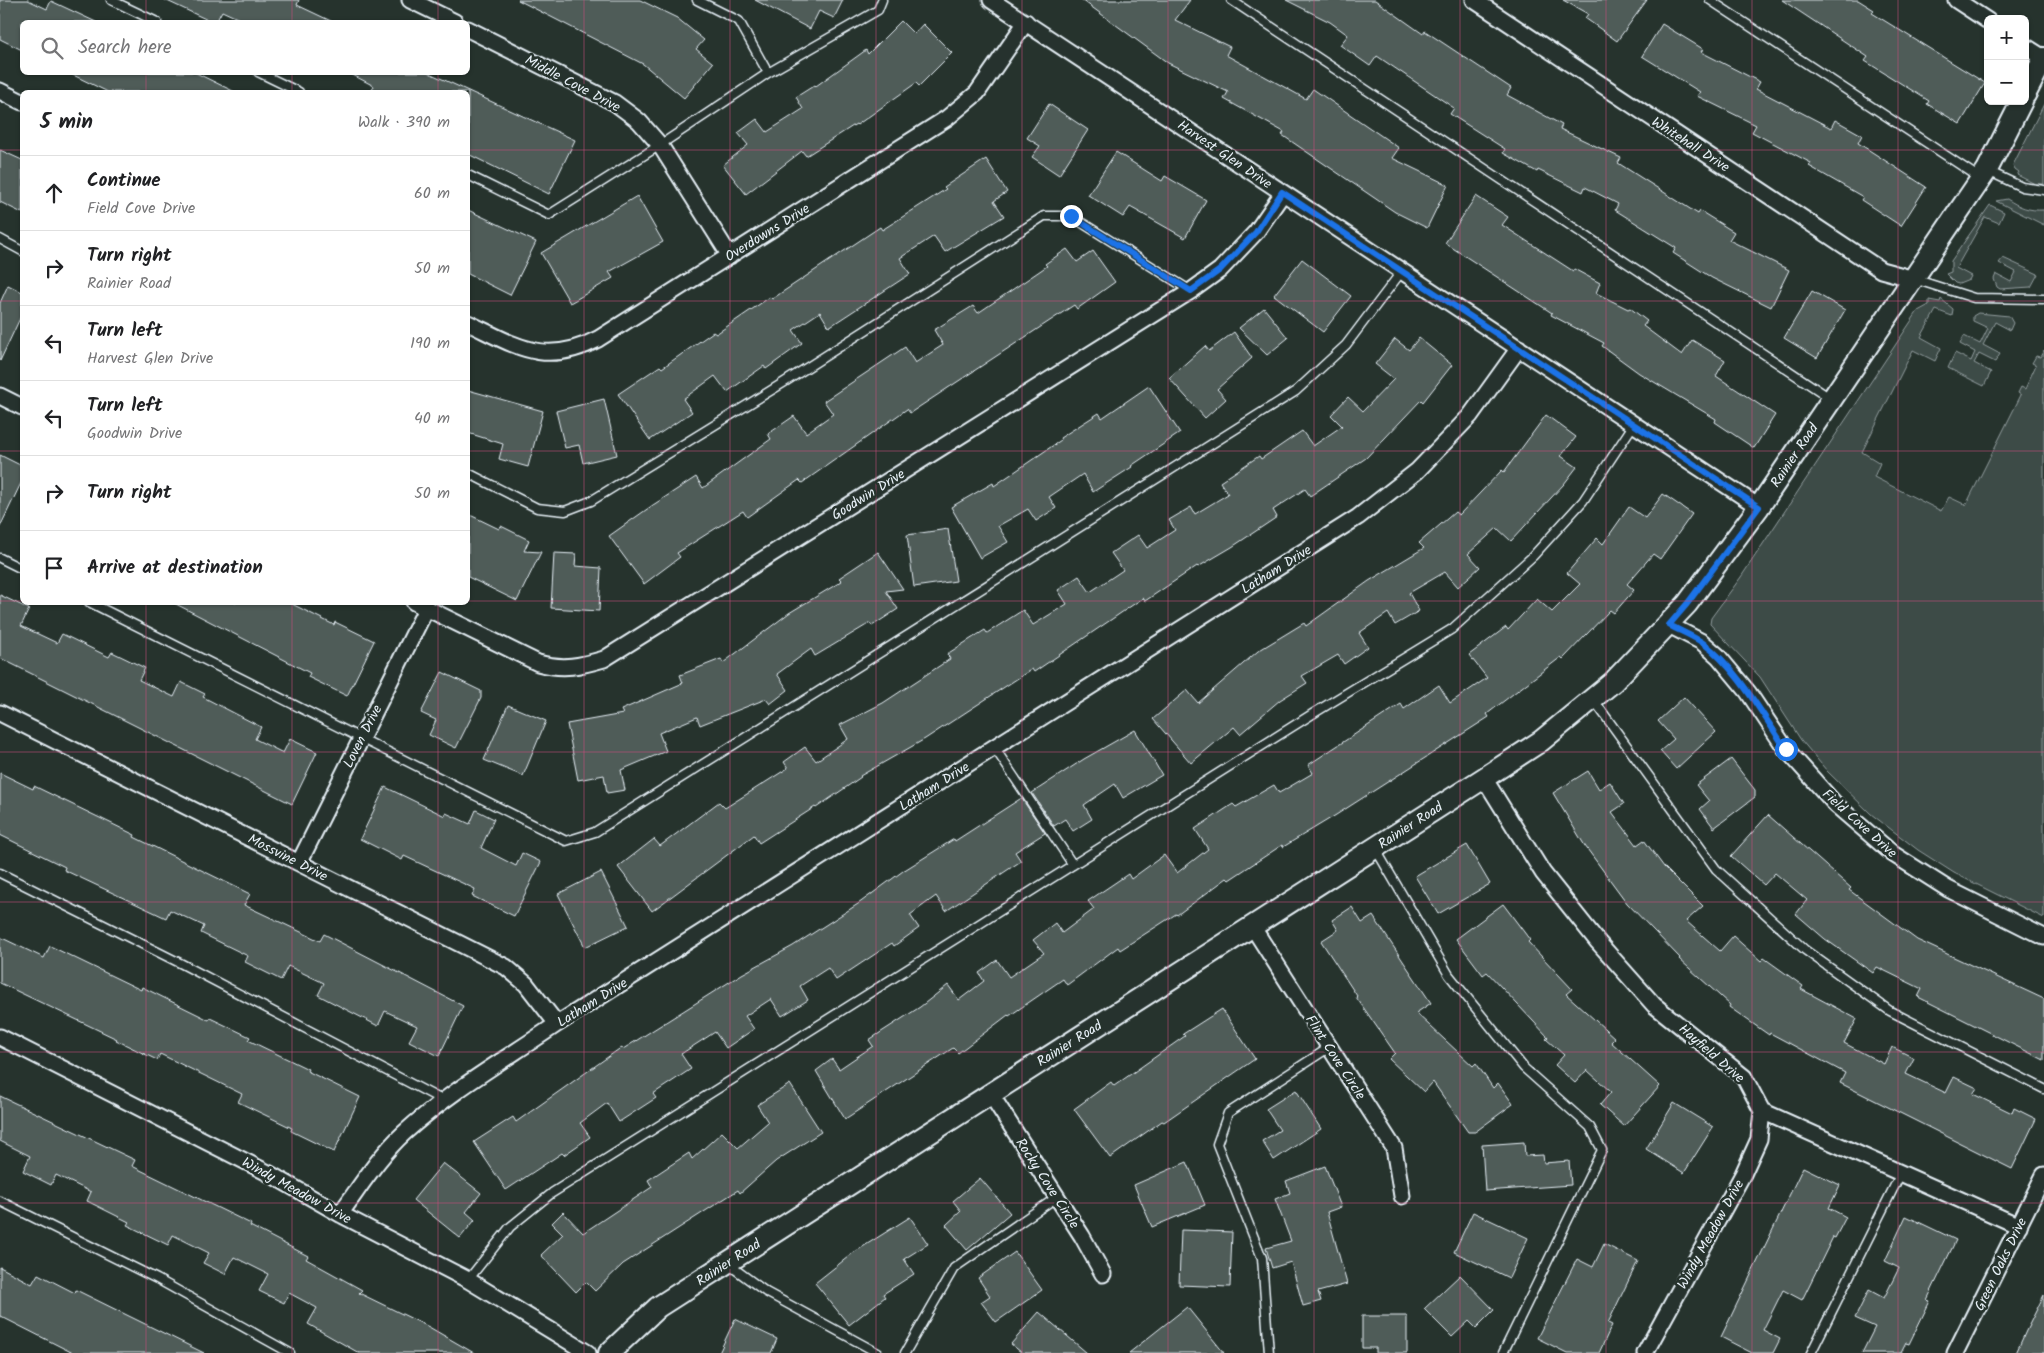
<!DOCTYPE html>
<html lang="en">
<head>
<meta charset="utf-8">
<style>
  body { margin:0; font-family:Kalam,sans-serif; background:#f6f6f6; color:#202124 }
  .controls { position:absolute; right:15px; top:15px; display:grid; overflow:hidden; border-radius:8px; box-shadow:0 1px 4px #0004 }
  .controls button { width:45px; height:45px; display:grid; place-items:center; padding:0; border:0; border-bottom:1px solid #e0e0e0; background:#fff; color:#202124; font:25px sans-serif }
  .stop { position:absolute; width:15px; height:15px; margin:-11px; border:4px solid #1a73e8; border-radius:50%; background:#fff }
  .stop.end { background:#1a73e8; border-color:#fff; box-shadow:0 1px 5px #0008 }
  .list { margin:0; padding:0; list-style:none }
  h2 { display:flex; justify-content:space-between; align-items:center; height:65px; margin:0; padding:0 20px; font-size:21px }
  h2 small { font-size:16px; font-weight:400; color:#757577 }
  .list li { display:grid; grid-template-columns:32px 1fr auto; gap:15px; align-items:center; box-sizing:border-box; height:75px; padding:0 20px; border-top:1px solid #e0e0e0 }
  .list b { display:block; font-size:19px; white-space:nowrap }
  .list p { margin:0; font-size:16px; white-space:nowrap; color:#757577 }
  .list em { font-size:16px; font-style:normal; color:#757577 }
  .icon { flex:none; width:28px; height:28px; fill:none; stroke:currentColor; stroke-width:2; stroke-linecap:round; stroke-linejoin:round }
  .map { position:relative; flex:none; width:2044px; height:1353px; overflow:hidden }
  .search { position:absolute; background:#fff; box-shadow:0 1px 4px #0004; left:20px; top:20px; width:450px; height:55px; display:flex; align-items:center; gap:12px; box-sizing:border-box; padding:0 18px; border-radius:8px; color:#757577; font-size:19px }
  .panel { position:absolute; background:#fff; box-shadow:0 1px 4px #0004; left:20px; top:90px; width:450px; height:515px; border-radius:8px }
  .map>svg:first-child { display:block }
  .green { fill:#3e4b47; stroke:#939ea0 }
  .building { fill:#505c59; stroke:#e8f1f8 }
  .lines { fill:none; stroke-linecap:round; stroke-linejoin:round }
  .service-casing { stroke:#e8f1f8; stroke-width:11 }
  .minor-casing { stroke:#e8f1f8; stroke-width:19 }
  .tertiary-casing { stroke:#e8f1f8; stroke-width:24 }
  .service { stroke:#26332d; stroke-width:8 }
  .minor { stroke:#26332d; stroke-width:15 }
  .tertiary { stroke:#26332d; stroke-width:20 }
  .route { stroke:#1a73e8; stroke-width:6 }
  .grid { fill:none; stroke:#cc4e82; stroke-width:1; stroke-opacity:0.55 }
  .labels { text-anchor:middle; stroke-width:5; stroke-linejoin:round; paint-order:stroke }
  .street-label { font-size:14px; fill:#e8f1f8; stroke:#26332d }
</style>
</head>
<body>
<div class="map">
<svg width="2044" height="1353" viewBox="0 0 2044 1353">
  <rect width="100%" height="100%" fill="#26332d"/>
  <filter id="ink" filterUnits="userSpaceOnUse"><feTurbulence type="fractalNoise" baseFrequency=".02" numOctaves="2"/><feDisplacementMap in="SourceGraphic" scale="10" xChannelSelector="R" yChannelSelector="G"/><feConvolveMatrix kernelMatrix="1 2 1 2 8 2 1 2 1" color-interpolation-filters="sRGB"/></filter>
  <g filter="url(#ink)">
    <path class="green" d="M2044,104V184H2035L2017,175L2019,172L2015,169L2013,165Z
      M2007,199C2019,207 2029,211 2044,210V225L1996,201Z
      M1990,205L2004,212L1999,223L1985,217L1956,268L1971,276L1969,280L1959,284L1955,283L1946,274L1951,272V261Z
      M2003,258L2038,274L2031,287L2000,289L1997,287L1994,279L1996,274L2011,282L2016,272L1999,263Z
      M1941,299L1953,309L1952,316L1936,310L1921,337L1941,348L1935,361L1913,350L1862,452L1880,463L1874,477L1941,511L1949,497L1966,505L2021,395L2018,393L2021,387L2025,389L2036,365L2032,363L2036,356L2040,357L2044,350V918L1954,873L1918,850L1871,814L1827,771L1801,740L1760,677L1710,624L1711,618L1741,577L1918,311L1929,305V300L1940,302Z
      M1978,313L2009,316L2013,323L2010,330L1995,322L1983,345L2000,354L1995,362L1979,354L1974,363L1991,372L1984,386L1948,368L1955,353L1971,361L1975,352L1960,344L1964,336L1980,344L1988,328L1973,321V316Z"/>
    <path class="building" d="M0,0H28L47,9L51,1L96,22H22V50L0,39Z
      M165,0H299L297,5L333,22H246L222,11L216,22H212Z
      M518,0H640L677,18L704,40L696,49L713,63L684,98L643,64Z
      M755,0H843L834,18L819,11L810,29Z
      M1082,0H1190L1175,20L1230,47L1226,55L1306,99L1313,89L1399,148L1392,158L1448,185L1427,228L1395,212L1282,135L1284,132L1224,99L1228,92L1168,63Z
      M1286,0H1375L1423,34L1425,31L1511,88L1507,95L1562,125L1560,129L1621,158L1618,163L1698,214L1700,211L1734,232L1729,240L1789,270L1771,307L1712,278L1673,253L1676,248L1615,210L1618,204L1585,187L1583,192L1538,170L1537,172L1503,153L1505,149L1450,114L1454,108L1377,56L1370,66L1340,45L1348,35L1330,22Z
      M1563,0H1647L1617,41L1585,18L1588,14Z
      M1782,0H1858L1874,10L1872,13L1985,83L1960,124L1927,104L1929,101L1865,61L1868,57Z
      M901,21L914,34L923,24L952,53L919,86L916,83L857,125L856,124L806,156L802,151L746,194L723,165L748,145L738,133L757,119L767,132L803,109L796,97L815,85L816,86L866,50L868,54Z
      M1662,24L1703,49L1701,52L1760,82L1756,89L1831,128L1835,120L1862,135L1858,143L1926,187L1901,226L1861,200L1863,197L1809,166L1811,163L1752,132L1756,125L1697,96L1700,92L1642,56Z
      M67,72H194L235,92H108Z
      M347,72H427L575,140L549,194L468,154V92H371L374,86Z
      M1049,104L1088,130L1059,175L1032,157L1040,146L1027,138Z
      M0,150L22,160V213L0,202Z
      M1116,152L1162,181L1165,176L1206,200L1185,238L1130,207L1123,217L1088,195Z
      M986,159L1007,192L994,201L1004,216L945,252L934,236L900,258L910,274L829,327L820,312L793,330L802,343L766,369L764,366L727,392L715,376L683,399L692,412L650,440L618,394L660,366L662,368L713,332L716,334L770,297L772,299L880,227L882,230L946,189L944,187Z
      M637,196L663,242L609,272L613,278L570,303L541,253Z
      M1476,196L1508,217L1502,225L1573,271L1574,269L1600,283L1596,293L1628,309L1630,308L1647,321L1643,326L1682,355L1692,340L1725,360L1716,376L1775,415L1754,448L1715,422L1716,419L1639,373L1602,346L1604,343L1551,315L1552,313L1445,243Z
      M468,210L536,242L510,295L468,274Z
      M1067,249L1077,262L1093,251L1115,282L1077,309L1074,305L910,413L907,409L802,483L799,480L747,517L743,511L677,553L680,557L644,584L609,536L653,505L696,477L703,488L771,439L768,434L794,416L806,433L833,414L824,401L905,347L915,363L943,345L934,330L973,306L978,313L1047,266L1045,264Z
      M1302,259L1351,296L1323,332L1274,295Z
      M8,285L22,292V314L0,361V303Z
      M1812,291L1845,310L1817,358L1784,338Z
      M1264,308L1288,338L1267,355L1239,328Z
      M1234,332L1252,358L1217,389L1226,399L1205,418L1169,378L1205,346L1209,351Z
      M1419,338L1452,365L1423,402L1421,400L1366,458L1310,496L1305,489L1273,510L1277,517L1232,547L1198,567L1197,566L1145,601L1143,598L1034,672L1032,669L925,739L860,776L861,777L816,808L815,807L759,843L754,835L652,911L618,867L654,839L660,846L719,802L725,808L788,768L784,762L805,747L816,761L848,739L840,725L883,703L950,659L947,654L985,630L987,633L1023,610L1033,625L1067,604L1058,590L1079,576L1090,592L1123,570L1111,553L1138,535L1147,548L1175,530L1169,520L1191,507L1195,514L1228,494L1220,482L1259,456L1261,459L1302,431L1313,446L1342,426L1331,415L1348,397L1363,411L1394,379L1375,364L1395,339L1409,350Z
      M1149,386L1180,433L1131,466L1132,467L1093,492L1083,474L1049,497L1056,508L1036,521L1028,509L998,526L1008,542L980,558L951,507L993,483L994,486L1061,440L1060,438L1099,413L1102,418Z
      M468,390L543,411L528,467L499,459L503,444L468,433Z
      M604,399L617,455L583,463L579,445L565,448L556,411Z
      M1546,415L1576,437L1561,456L1577,467L1564,484L1511,541L1497,528L1468,554L1480,567L1458,587L1445,572L1409,593L1419,611L1395,625L1388,613L1359,633L1368,647L1344,664L1338,655L1302,676L1307,683L1280,700L1240,734L1234,727L1191,763L1153,719L1187,690L1198,703L1258,651L1304,623L1306,626L1369,581L1424,548L1419,543L1455,512L1459,515L1502,470L1504,472Z
      M0,455L22,466V481L0,527Z
      M1663,494L1692,514L1660,559L1653,554L1627,584L1634,590L1614,613L1610,610L1563,659L1561,657L1487,714L1489,717L1336,815L1283,847L1282,845L1229,880L1227,878L1177,915L1176,914L1120,950L1118,947L1067,985L1063,979L1009,1016L1008,1015L958,1053L953,1048L845,1119L816,1071L832,1059L839,1069L873,1046L869,1040L920,1007L948,985L959,1000L984,981L979,973L997,960L1009,977L1044,953L1033,940L1055,923L1062,933L1094,909L1088,901L1128,874L1131,879L1164,855L1177,873L1208,849L1195,829L1233,804L1236,807L1274,785L1279,793L1313,773L1308,765L1401,704L1404,709L1439,685L1450,703L1487,678L1469,655L1506,627L1508,630L1537,599L1552,612L1580,584L1567,573L1597,538L1603,544L1629,507L1645,518Z
      M468,514L499,529L501,526L529,540L524,551L541,552L517,601L468,577Z
      M948,529L956,581L914,587L907,535Z
      M878,552L903,589L886,591L898,609L872,626L870,623L815,656L811,649L777,674L788,690L770,704L766,699L700,725L697,717L659,733L666,751L621,770L625,790L607,793L604,775L578,780L567,724L623,714L621,710L683,683L680,675L721,659L723,663L789,613L842,581L839,578Z
      M554,553L576,554L575,566L601,568L599,611L551,608Z
      M0,595L29,609L21,626L57,643L62,634L109,657L112,652L145,668L139,680L174,697L181,682L205,694L203,697L261,727L255,739L283,753L290,739L317,752L292,804L0,658Z
      M172,602H288L334,625L335,622L374,641L347,696L308,677L310,673Z
      M442,672L481,691V698L456,748L429,735L436,720L421,713Z
      M1684,697L1716,732L1676,769L1660,751L1674,739L1658,721Z
      M508,705L546,721L523,776L484,760Z
      M1135,730L1162,775L1123,798L1115,784L1084,805L1092,819L1073,831L1065,819L1054,826L1032,793L1084,759Z
      M1731,759L1755,790V797L1714,828L1700,809L1709,801L1696,785Z
      M1588,771L1599,789L1610,782L1624,804L1612,812L1637,845L1644,840L1664,867L1703,906L1686,921L1720,951L1733,936L1761,961L1764,958L1803,986L1801,989L1857,1019L1844,1043L1884,1064L1892,1047L1914,1058L1906,1074L1946,1093L1954,1077L1977,1088L1973,1094L2012,1113L2014,1108L2036,1119L2012,1169L1840,1083L1845,1073L1770,1033L1769,1035L1729,1007L1730,1005L1679,959L1680,958L1627,903L1585,846L1553,793Z
      M0,773L33,789L34,786L135,835L134,837L250,894L244,905L320,941L324,934L463,1006L439,1056L409,1041L417,1026L385,1011L378,1026L318,995L324,983L288,966L281,980L245,962L248,956L201,933L204,926L170,910L166,918L64,870L65,867L0,835Z
      M385,787L445,816L446,813L470,824L476,810L494,819L481,848L516,866L522,853L541,862L514,916L472,896L475,889L404,856L402,860L360,839Z
      M1020,799H1022L1045,833L1015,852L1021,861L946,911L936,896L910,915L919,928L894,946L892,943L836,980L828,968L800,986L808,1000L782,1016L771,999L745,1016L754,1029L726,1048L715,1032L681,1054L691,1069L653,1094L656,1098L619,1122L607,1103L580,1123L590,1137L564,1155L562,1153L506,1190L474,1142L513,1117L516,1122L622,1047L623,1049L742,974L793,946L858,904L903,871L954,839L955,841Z
      M1768,815L1851,888L1849,890L1917,940L2044,999V1060L1918,997L1922,989L1877,967L1873,973L1825,939L1796,914L1807,900L1775,873L1764,885L1731,856Z
      M1467,845L1490,884L1438,914L1415,876Z
      M601,872L628,926L585,947L558,894Z
      M1503,904L1530,940L1528,942L1572,989L1566,994L1615,1038L1611,1042L1660,1086L1624,1126L1600,1105L1611,1092L1587,1070L1575,1083L1555,1065L1564,1055L1546,1039L1548,1037L1487,972L1483,975L1456,939Z
      M1352,907L1362,923L1373,916L1431,1003L1416,1013L1473,1066L1476,1063L1493,1088L1498,1083L1513,1104L1475,1132H1468L1433,1082L1424,1092L1389,1059L1395,1053L1356,997L1357,996L1321,941L1338,930L1332,920Z
      M0,937L44,958L50,946L141,990L142,987L209,1020L210,1018L250,1037L248,1040L308,1069L307,1071L360,1097L334,1152L291,1131L292,1128L238,1102L242,1094L160,1054L157,1060L116,1040L117,1039L0,983Z
      M1222,1009L1255,1059L1164,1122L1162,1121L1110,1158L1074,1109L1111,1082L1114,1086L1185,1036L1183,1034Z
      M790,1084L821,1132L776,1161L740,1193L738,1190L623,1264L595,1291L586,1282L576,1292L541,1255L563,1234L552,1223L563,1212L583,1233L652,1187L648,1180L689,1153L692,1159L722,1132L738,1148L768,1122L757,1105Z
      M1296,1090L1321,1129L1274,1160L1262,1141L1280,1130L1266,1109Z
      M0,1096L135,1160L132,1166L251,1224L250,1226L308,1256L306,1259L362,1290L359,1293L429,1327L474,1353H359L308,1324L317,1308L289,1293L284,1303L259,1291L268,1274L234,1257L225,1274L203,1263L209,1253L173,1235L168,1245L127,1225L129,1222L87,1201L91,1192L56,1175L51,1185L23,1171L30,1156L0,1141Z
      M1674,1103L1713,1127L1684,1173L1646,1149Z
      M1524,1142L1525,1156L1543,1155L1544,1163L1569,1161L1571,1185L1485,1191L1482,1145Z
      M1187,1162L1205,1205L1152,1227L1134,1185Z
      M443,1163L481,1193L466,1212L475,1220L460,1238L413,1200Z
      M1325,1166L1341,1207L1327,1212L1347,1284L1318,1292L1321,1301L1303,1306L1291,1262L1272,1268L1266,1248L1291,1241L1275,1199L1290,1193L1286,1181Z
      M1803,1167L1840,1185L1829,1208L1846,1217L1835,1238L1833,1237L1802,1300L1783,1290L1763,1330L1780,1339L1773,1353H1752L1721,1337Z
      M980,1178L1010,1213L967,1250L946,1225L961,1211L953,1201Z
      M1473,1212L1528,1238L1509,1278L1454,1252Z
      M1906,1216L1956,1240L1927,1300L1930,1301L1909,1344L1906,1343L1901,1353H1862L1875,1327L1855,1318L1869,1290L1884,1298L1899,1268L1885,1261Z
      M910,1217L928,1244L904,1259L914,1274L883,1294L885,1297L849,1325L815,1283L853,1253Z
      M1181,1230L1232,1232L1230,1287L1179,1285Z
      M1604,1244L1638,1261L1608,1323L1612,1325L1599,1353H1567L1537,1338L1577,1259L1593,1267Z
      M1015,1252L1042,1290L996,1322L981,1302L990,1296L978,1278Z
      M0,1267L32,1284L38,1274L75,1293L76,1290L204,1353H73L0,1316Z
      M1460,1275L1494,1310L1476,1328L1469,1321L1452,1337L1424,1309Z
      M2044,1295V1353H2016L2026,1331Z
      M1187,1307L1224,1353H1129Z
      M1039,1312L1087,1353H1022L1011,1344Z
      M1362,1316H1407V1353H1376V1348H1362Z
      M735,1319L777,1339L771,1353H719Z"/>
    <g class="lines">
      <defs>
        <path id="service" d="M111,0L157,22
          M697,0L739,21L768,73
          M1231,0L1830,398
          M1710,0L1980,178
          M258,72L299,92
          M1988,171L2022,187L2044,190
          M468,175L549,215L660,145L768,73L878,10L882,0
          M0,239L22,251
          M1914,279L1974,298L2044,299
          M468,473L537,508L565,511L591,501L783,383L1044,216H1071L1191,291
          M0,558L22,569
          M89,602L566,841L595,832L1296,391L1346,345L1402,271
          M1593,699L1716,869L1805,950L1890,1011L2044,1089
          M994,747L1073,865
          M1375,848L1449,975L1524,1068L1590,1127L1602,1150L1503,1353
          M0,873L182,964L444,1101
          M0,1201L157,1279L290,1353
          M728,1264L766,1292L878,1353
          M468,1280L510,1227L552,1193L1314,713L1452,629L1533,556L1583,501L1634,424
          M905,1353L954,1268L1057,1197
          M1269,1353L1262,1258L1217,1144L1228,1113L1330,1047
          M1811,1353L1901,1173"/>
        <path id="minor" d="M410,0L455,22
          M991,0L1759,507
          M1474,0L1881,270L1914,279
          M1956,0L1988,21
          M468,29L615,103L639,121L660,145L730,256
          M2025,46L2044,58
          M0,91L22,102
          M468,323C517,346 544,367 598,339L947,118L977,93L1026,22
          M0,396L22,407
          M414,602L538,663C564,670 580,666 604,659L1191,291L1220,270L1256,232L1283,193
          M1669,625L1702,642L1718,656L1748,692L1786,749L1836,805L1893,854L1948,889L2044,937
          M0,713L506,967L526,984L557,1024
          M1484,778L1543,873L1598,942L1654,1005L1744,1077L1762,1111L2019,1226
          M299,863L426,609
          M1252,926L1394,1148L1402,1196
          M0,1037L270,1174L340,1214L468,1280L588,1353
          M990,1093L1082,1236L1103,1274
          M340,1214C360,1187 379,1156 404,1133C450,1091 506,1059 557,1024L1358,517L1417,471L1470,416L1519,348
          M1645,1353L1743,1174L1759,1139L1762,1111
          M1955,1353L2044,1175"/>
        <path id="tertiary" d="M2025,95L2044,58
          M609,1353L658,1307L1484,778L1541,741L1613,682L1687,604L1759,507L1959,211L1987,170L2022,101"/>
      </defs>
      <use href="#service" class="service-casing"/>
      <use href="#minor" class="minor-casing"/>
      <use href="#tertiary" class="tertiary-casing"/>
      <use href="#service" class="service"/>
      <use href="#minor" class="minor"/>
      <use href="#tertiary" class="tertiary"/>
    </g>
  </g>
  <g class="lines" filter="url(#ink)">
    <path class="route" d="M1071,216L1191,291L1220,270L1256,232L1282,192L1759,507L1687,604L1669,625C1680,631 1693,636 1703,643C1737,668 1762,714 1786,749"/>
  </g>
  <path class="grid" d="M146,0V22M292,0V22M438,0V22M584,0V1353M730,0V1353M876,0V1353M1022,0V1353M1168,0V1353M1314,0V1353M1460,0V1353M1606,0V1353M1752,0V1353M1898,0V1353M146,72V92M292,72V92M438,72V92M0,150H22M468,150H2044M0,301H22M468,301H2044M0,451H22M468,451H2044M0,601H22M468,601H2044M146,602V1353M292,602V1353M438,602V1353M0,752H2044M0,902H2044M0,1052H2044M0,1203H2044"/>
  <g class="labels">
    <g class="street-label">
      <text transform="translate(573 83) rotate(28)" y="5">Middle Cove Drive</text>
      <text transform="translate(1691 144) rotate(33)" y="5">Whitehall Drive</text>
      <text transform="translate(1225 154) rotate(34)" y="5">Harvest Glen Drive</text>
      <text transform="translate(767 232) rotate(-32)" y="5">Overdowns Drive</text>
      <text transform="translate(1794 455) rotate(-56)" y="5">Rainier Road</text>
      <text transform="translate(868 494) rotate(-32)" y="5">Goodwin Drive</text>
      <text transform="translate(1276 569) rotate(-32)" y="5">Latham Drive</text>
      <text transform="translate(362 736) rotate(-63)" y="5">Loven Drive</text>
      <text transform="translate(934 786) rotate(-32)" y="5">Latham Drive</text>
      <text transform="translate(1860 823) rotate(42)" y="5">Field Cove Drive</text>
      <text transform="translate(1410 825) rotate(-33)" y="5">Rainier Road</text>
      <text transform="translate(288 857) rotate(27)" y="5">Mossvine Drive</text>
      <text transform="translate(592 1002) rotate(-32)" y="5">Latham Drive</text>
      <text transform="translate(1069 1043) rotate(-32)" y="5">Rainier Road</text>
      <text transform="translate(1712 1053) rotate(41)" y="5">Hayfield Drive</text>
      <text transform="translate(1336 1057) rotate(57)" y="5">Flint Cove Circle</text>
      <text transform="translate(1048 1183) rotate(57)" y="5">Rocky Cove Circle</text>
      <text transform="translate(297 1190) rotate(29)" y="5">Windy Meadow Drive</text>
      <text transform="translate(1710 1234) rotate(-61)" y="5">Windy Meadow Drive</text>
      <text transform="translate(728 1262) rotate(-33)" y="5">Rainier Road</text>
      <text transform="translate(2000 1264) rotate(-64)" y="5">Green Oaks Drive</text>
    </g>
  </g>
</svg>
<div class="controls">
<button>+</button>
<button>−</button>
</div>
<div class="stop" style="left:1786px;top:749px"></div>
<div class="stop end" style="left:1071px;top:216px"></div>
<div class="search"><svg class="icon" aria-label="search" viewBox="0 0 24 24"><circle cx="10" cy="10" r="6"/><path d="M15 15l6 6"/></svg>Search here</div>
<section class="panel">
<h2>5 min<small>Walk · 390 m</small></h2>
<ul class="list">
<li><svg class="icon" aria-label="ahead" viewBox="0 0 24 24"><path d="M12 20V5M6 11l6-6 6 6"/></svg><div><b>Continue</b><p>Field Cove Drive</p></div><em>60 m</em></li>
<li><svg class="icon" aria-label="right" viewBox="0 0 24 24"><path d="M7 20v-9h11M14 6l5 5-5 5"/></svg><div><b>Turn right</b><p>Rainier Road</p></div><em>50 m</em></li>
<li><svg class="icon" aria-label="left" viewBox="0 0 24 24"><path d="M17 20v-9H6M10 6l-5 5 5 5"/></svg><div><b>Turn left</b><p>Harvest Glen Drive</p></div><em>190 m</em></li>
<li><svg class="icon" aria-label="left" viewBox="0 0 24 24"><path d="M17 20v-9H6M10 6l-5 5 5 5"/></svg><div><b>Turn left</b><p>Goodwin Drive</p></div><em>40 m</em></li>
<li><svg class="icon" aria-label="right" viewBox="0 0 24 24"><path d="M7 20v-9h11M14 6l5 5-5 5"/></svg><div><b>Turn right</b></div><em>50 m</em></li>
<li><svg class="icon" aria-label="arrive" viewBox="0 0 24 24"><path d="M6 21V4h12l-3 4 3 4H6"/></svg><div><b>Arrive at destination</b></div></li>
</ul>
</section>
</div>
</body>
</html>
